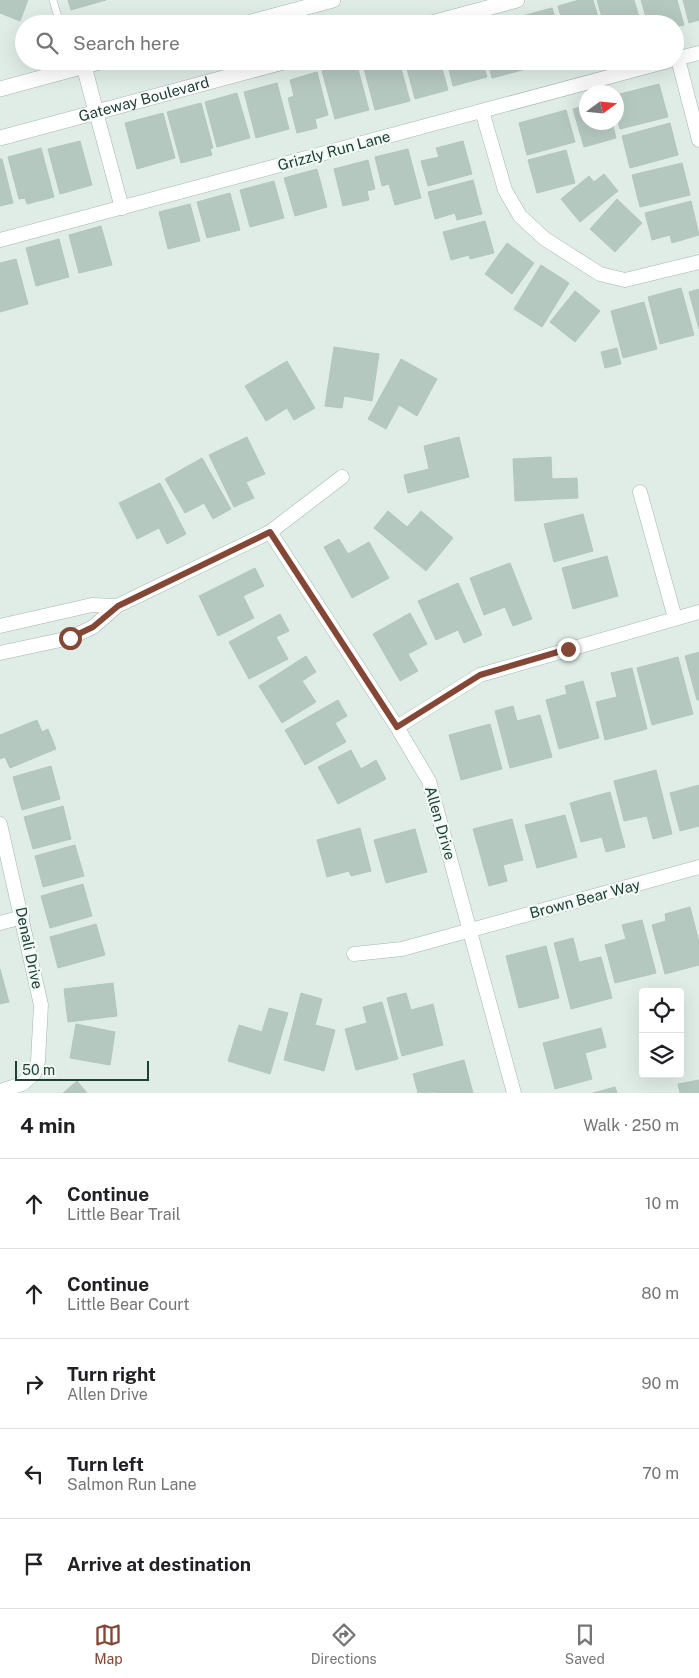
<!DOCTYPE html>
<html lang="en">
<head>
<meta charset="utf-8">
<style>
  body { margin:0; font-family:"Public Sans",sans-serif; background:#f6f6f6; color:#202124 }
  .controls { position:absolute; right:15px; bottom:15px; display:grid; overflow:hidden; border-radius:5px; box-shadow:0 5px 20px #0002 }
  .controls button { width:45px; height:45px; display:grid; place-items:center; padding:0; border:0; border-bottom:1px solid #e0e0e0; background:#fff; color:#202124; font:25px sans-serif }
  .compass { position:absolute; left:579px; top:85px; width:45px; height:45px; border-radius:50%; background:#fff; box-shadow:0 5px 20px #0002; rotate:75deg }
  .scale { position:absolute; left:15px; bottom:12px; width:134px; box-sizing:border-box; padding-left:5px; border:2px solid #1f4036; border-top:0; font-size:14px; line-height:18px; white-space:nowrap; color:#1f4036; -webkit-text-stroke:4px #f1f9f5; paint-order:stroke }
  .stop { position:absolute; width:15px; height:15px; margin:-11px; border:4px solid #844736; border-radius:50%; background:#fff }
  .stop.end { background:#844736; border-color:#fff; box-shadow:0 1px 5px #0008 }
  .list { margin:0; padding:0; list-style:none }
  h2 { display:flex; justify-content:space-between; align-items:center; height:65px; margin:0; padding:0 20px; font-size:21px }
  h2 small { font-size:16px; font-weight:400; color:#757577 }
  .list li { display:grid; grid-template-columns:32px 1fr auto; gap:15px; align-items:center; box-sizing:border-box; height:90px; padding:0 20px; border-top:1px solid #e0e0e0 }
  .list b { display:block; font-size:19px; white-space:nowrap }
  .list p { margin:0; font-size:16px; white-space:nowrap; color:#757577 }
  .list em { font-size:16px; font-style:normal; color:#757577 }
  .icon { flex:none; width:28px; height:28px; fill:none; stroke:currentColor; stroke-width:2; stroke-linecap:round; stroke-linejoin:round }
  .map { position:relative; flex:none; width:699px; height:1093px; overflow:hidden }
  .search { position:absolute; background:#fff; box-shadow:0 5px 20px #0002; left:15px; right:15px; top:15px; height:55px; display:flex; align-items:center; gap:12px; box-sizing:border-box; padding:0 18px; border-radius:28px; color:#757577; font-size:19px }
  .sheet { height:515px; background:#fff }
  nav { display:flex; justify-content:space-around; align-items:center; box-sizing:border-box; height:70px; border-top:1px solid #e0e0e0; background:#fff; font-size:14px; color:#757577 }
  nav a { display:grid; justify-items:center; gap:2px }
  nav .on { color:#844736 }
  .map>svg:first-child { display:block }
  .building { fill:#b5c8c0; stroke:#b2c7be }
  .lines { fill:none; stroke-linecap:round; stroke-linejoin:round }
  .service-casing { stroke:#a2b6ae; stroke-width:8 }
  .minor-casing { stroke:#a2b6ae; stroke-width:15 }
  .tertiary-casing { stroke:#a2b6ae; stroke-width:16 }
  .service { stroke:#fff; stroke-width:7 }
  .minor { stroke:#fff; stroke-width:14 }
  .tertiary { stroke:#fff; stroke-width:15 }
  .route { stroke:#844736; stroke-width:6 }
  .labels { text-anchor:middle; stroke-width:4.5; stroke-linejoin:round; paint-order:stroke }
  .street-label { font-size:15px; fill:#1f4036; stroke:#f1f9f5 }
</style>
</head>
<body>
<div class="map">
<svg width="699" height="1093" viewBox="0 0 699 1093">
  <rect width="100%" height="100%" fill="#e0ede7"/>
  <path class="building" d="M0,0H28L20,21L0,13Z
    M68,0H106L71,10Z
    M579,0H593L600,24H563L558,6Z
    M597,0H634L641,24H604Z
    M641,0H677L684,25L675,27V24H648Z
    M683,0H699V20L689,23Z
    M552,8L557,24H520L518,17Z
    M362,61H399L410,101L375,110Z
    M405,61H440L448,90L415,99Z
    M447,61H482L487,77L453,86Z
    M488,61H524L526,69L492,78Z
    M356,62L369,110L335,119L322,71Z
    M317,72L328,115L315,119L317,128L297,133L288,98L294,96L290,80Z
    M277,83L289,129L256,138L244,92Z
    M659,84L668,117L620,129L616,115V95Z
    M237,93L250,138L217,147L205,102Z
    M201,103L213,148L210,149L212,155L181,163L167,112Z
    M586,106V122H612L616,138L584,147L573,109Z
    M566,110L575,142L527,155L519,123Z
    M163,113L175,158L137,169L125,123Z
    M670,123L678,155L630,168L622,136Z
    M80,141L92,185L60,194L48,149Z
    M463,141L472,174L428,186L421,161L439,157L436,148Z
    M41,148L54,197L27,204L25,198L19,199L8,157Z
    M408,149L421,198L395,205L389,184L382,186L375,157Z
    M566,150L575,183L537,193L528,160Z
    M0,159H2L13,203L0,206Z
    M368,160L375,189L367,191L369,200L343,206L334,169Z
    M682,163L690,195L640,207L632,175Z
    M317,169L327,207L295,216L284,178Z
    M604,174L618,191L580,222L561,199L589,176L594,182Z
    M473,180L482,214L457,220L455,213L435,219L428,192Z
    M274,181L284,218L250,227L240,190Z
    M230,193L240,230L207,238L197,202Z
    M617,199L642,223L615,252L590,229Z
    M691,201L699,235L672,243L670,235L652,240L645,213Z
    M190,204L200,241L168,249L159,212Z
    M485,221L494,253L470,259L469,255L451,260L443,232Z
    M101,226L112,265L79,273L69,235Z
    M59,239L69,277L36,286L26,248Z
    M507,243L534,263L512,294L485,274Z
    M16,259L28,304L0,312V263Z
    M541,265L569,283L542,327L514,309Z
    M681,288L694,335L660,344L648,297Z
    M699,289V329L689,292Z
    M575,291L600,311L575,342L550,322Z
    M644,302L657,349L623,358L611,311Z
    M334,347L379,354L372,401L344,396L342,408L325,406Z
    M617,348L621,364L605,368L601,352Z
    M401,359L437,379L417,416L399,405L386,429L368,419Z
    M287,361L315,408L294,420L287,408L266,421L245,386Z
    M247,437L265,474L246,482L254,498L234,507L209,455Z
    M459,437L469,477L408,493L404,475L429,469L424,446Z
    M551,457L552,479L577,478L578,498L515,501L513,459Z
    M202,458L231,509L213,519L204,503L185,513L165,479Z
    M160,483L186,534L167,544L159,528L137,539L119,503Z
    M388,511L407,527L421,511L453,538L426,571L374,528Z
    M583,514L593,551L554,562L544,524Z
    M339,539L348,554L369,542L389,578L352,598L324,547Z
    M607,556L618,596L573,609L562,568Z
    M510,563L532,619L513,626L505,607L484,615L470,578Z
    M255,568L264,586L243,596L254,618L218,636L199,596Z
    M458,583L482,635L464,643L458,630L436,640L418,601Z
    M410,613L427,644L408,654L418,671L400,681L373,634Z
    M280,614L289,631L276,637L288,659L249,679L229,642Z
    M699,652V700H697L685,656Z
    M306,656L316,672L302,681L316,702L282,723L259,686Z
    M678,657L693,714L652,725L637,668Z
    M632,668L647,729L605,740L596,702L617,697L611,673Z
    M583,681L599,738L559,749L546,700L567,694L565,686Z
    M338,700L347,716L335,723L346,742L305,765L285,730Z
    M513,706L517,721L540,715L552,757L510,768L495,711Z
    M37,720L42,732L48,729L56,749L10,768L5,757L0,759V735Z
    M490,724L502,769L461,780L449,735Z
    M351,750L361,769L376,760L386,779L338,804L318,767Z
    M51,766L60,799L22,810L13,777Z
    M656,770L672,834L653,839L647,816L624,821L614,781Z
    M699,785V826L680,831L670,793Z
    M610,792L625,847L606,852L602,837L581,842L570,803Z
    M63,806L71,839L33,849L24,817Z
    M565,815L577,857L537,868L525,825Z
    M512,819L523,860L503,865L507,881L489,886L473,829Z
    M360,828L371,871L351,876L349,871L327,877L317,840Z
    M415,829L427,872L386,883L374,840Z
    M75,845L84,876L43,887L35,856Z
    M83,884L92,916L50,928L41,896Z
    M690,907L699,942V965L665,974L652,925L666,921L665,914Z
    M642,920L656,973L615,983L605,945L626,939L622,925Z
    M96,924L105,955L58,968L50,937Z
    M573,938L579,962L601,957L612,998L571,1009L554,943Z
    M546,946L559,998L519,1008L506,956Z
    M0,969L9,1002L0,1004Z
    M113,983L117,1016L68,1022L64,989Z
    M301,993L322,999L315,1025L335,1030L324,1071L284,1060Z
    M406,993L411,1010L433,1004L443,1045L402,1056L387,998Z
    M382,1002L398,1059L356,1070L345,1029L367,1023L363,1007Z
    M269,1008L288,1013L270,1074L228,1061L239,1025L262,1032Z
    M76,1024L115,1032L110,1065L70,1058Z
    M601,1028L606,1047L585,1053L592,1079L555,1089L543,1043Z
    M464,1060L473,1093H435V1092L418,1093L413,1074Z
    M699,1080V1093H680L678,1084Z
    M77,1081L87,1093H63Z
    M615,1087L617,1093H593Z"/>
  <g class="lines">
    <defs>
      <path id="service" d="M53,0L60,24"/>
      <path id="minor" d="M675,59L699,53
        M678,59L699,140
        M482,111L505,190L520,216L545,239L600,274L625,280L699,262
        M96,112L122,208
        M0,240L668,61
        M640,492L675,618
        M270,532L397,727L429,781L514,1093
        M0,626L92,605L117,606
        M0,653L70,638L93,627L117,606L270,532L342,477
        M397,727L480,675L699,612
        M0,824L41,1005L38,1061L34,1074L22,1084L0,1091
        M0,923L22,917
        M354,954L402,949L699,867"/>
      <g id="tertiary">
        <path d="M244,24L333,0"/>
        <path d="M428,24L517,0"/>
        <path d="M84,66L96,112"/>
        <path d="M0,89L103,61"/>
        <path id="s1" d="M0,138L287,61"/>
      </g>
    </defs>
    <use href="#service" class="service-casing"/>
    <use href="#minor" class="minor-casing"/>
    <use href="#tertiary" class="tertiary-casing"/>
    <use href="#service" class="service"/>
    <use href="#minor" class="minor"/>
    <use href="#tertiary" class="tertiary"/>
  </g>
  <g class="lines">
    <path class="route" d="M70,638L93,627L118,606L270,532L397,727L480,675L568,649"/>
  </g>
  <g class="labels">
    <g class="street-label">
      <text dy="5" stroke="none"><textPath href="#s1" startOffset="149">Gateway Boulevard</textPath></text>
      <text transform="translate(334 151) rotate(-15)" y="5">Grizzly Run Lane</text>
      <text transform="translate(440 823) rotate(74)" y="5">Allen Drive</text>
      <text transform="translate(585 899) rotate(-15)" y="5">Brown Bear Way</text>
      <text transform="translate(29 948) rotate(78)" y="5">Denali Drive</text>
    </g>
  </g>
</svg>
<div class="controls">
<button><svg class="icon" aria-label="locate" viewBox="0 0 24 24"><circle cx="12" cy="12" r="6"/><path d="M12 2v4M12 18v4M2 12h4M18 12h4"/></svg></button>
<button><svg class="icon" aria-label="layers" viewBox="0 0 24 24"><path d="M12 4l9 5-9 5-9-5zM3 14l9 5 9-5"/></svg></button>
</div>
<svg class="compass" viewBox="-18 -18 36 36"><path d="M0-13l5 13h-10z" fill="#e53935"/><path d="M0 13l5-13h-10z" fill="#757577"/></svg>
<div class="scale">50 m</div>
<div class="stop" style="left:70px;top:638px"></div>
<div class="stop end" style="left:568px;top:649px"></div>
<div class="search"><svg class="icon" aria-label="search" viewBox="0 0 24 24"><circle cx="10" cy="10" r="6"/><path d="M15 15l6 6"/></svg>Search here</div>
</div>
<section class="sheet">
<h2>4 min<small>Walk · 250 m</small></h2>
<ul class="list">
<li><svg class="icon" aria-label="ahead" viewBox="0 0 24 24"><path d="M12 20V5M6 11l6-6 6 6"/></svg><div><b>Continue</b><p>Little Bear Trail</p></div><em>10 m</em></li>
<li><svg class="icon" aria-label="ahead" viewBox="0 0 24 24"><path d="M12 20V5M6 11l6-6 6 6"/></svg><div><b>Continue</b><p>Little Bear Court</p></div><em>80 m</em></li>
<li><svg class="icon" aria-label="right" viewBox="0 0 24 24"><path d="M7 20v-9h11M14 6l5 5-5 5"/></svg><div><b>Turn right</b><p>Allen Drive</p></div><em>90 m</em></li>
<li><svg class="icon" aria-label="left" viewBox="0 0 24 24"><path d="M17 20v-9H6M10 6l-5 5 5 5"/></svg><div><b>Turn left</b><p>Salmon Run Lane</p></div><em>70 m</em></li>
<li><svg class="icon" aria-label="arrive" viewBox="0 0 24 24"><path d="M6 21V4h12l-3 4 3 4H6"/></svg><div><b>Arrive at destination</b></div></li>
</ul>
</section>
<nav>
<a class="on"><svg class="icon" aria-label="map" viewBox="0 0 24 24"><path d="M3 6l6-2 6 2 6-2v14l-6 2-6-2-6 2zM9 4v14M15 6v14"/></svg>Map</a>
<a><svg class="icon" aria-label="directions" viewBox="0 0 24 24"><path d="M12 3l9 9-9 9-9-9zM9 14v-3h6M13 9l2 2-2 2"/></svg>Directions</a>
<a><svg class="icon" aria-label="saved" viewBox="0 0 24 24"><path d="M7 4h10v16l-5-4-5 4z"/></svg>Saved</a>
</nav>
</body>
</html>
